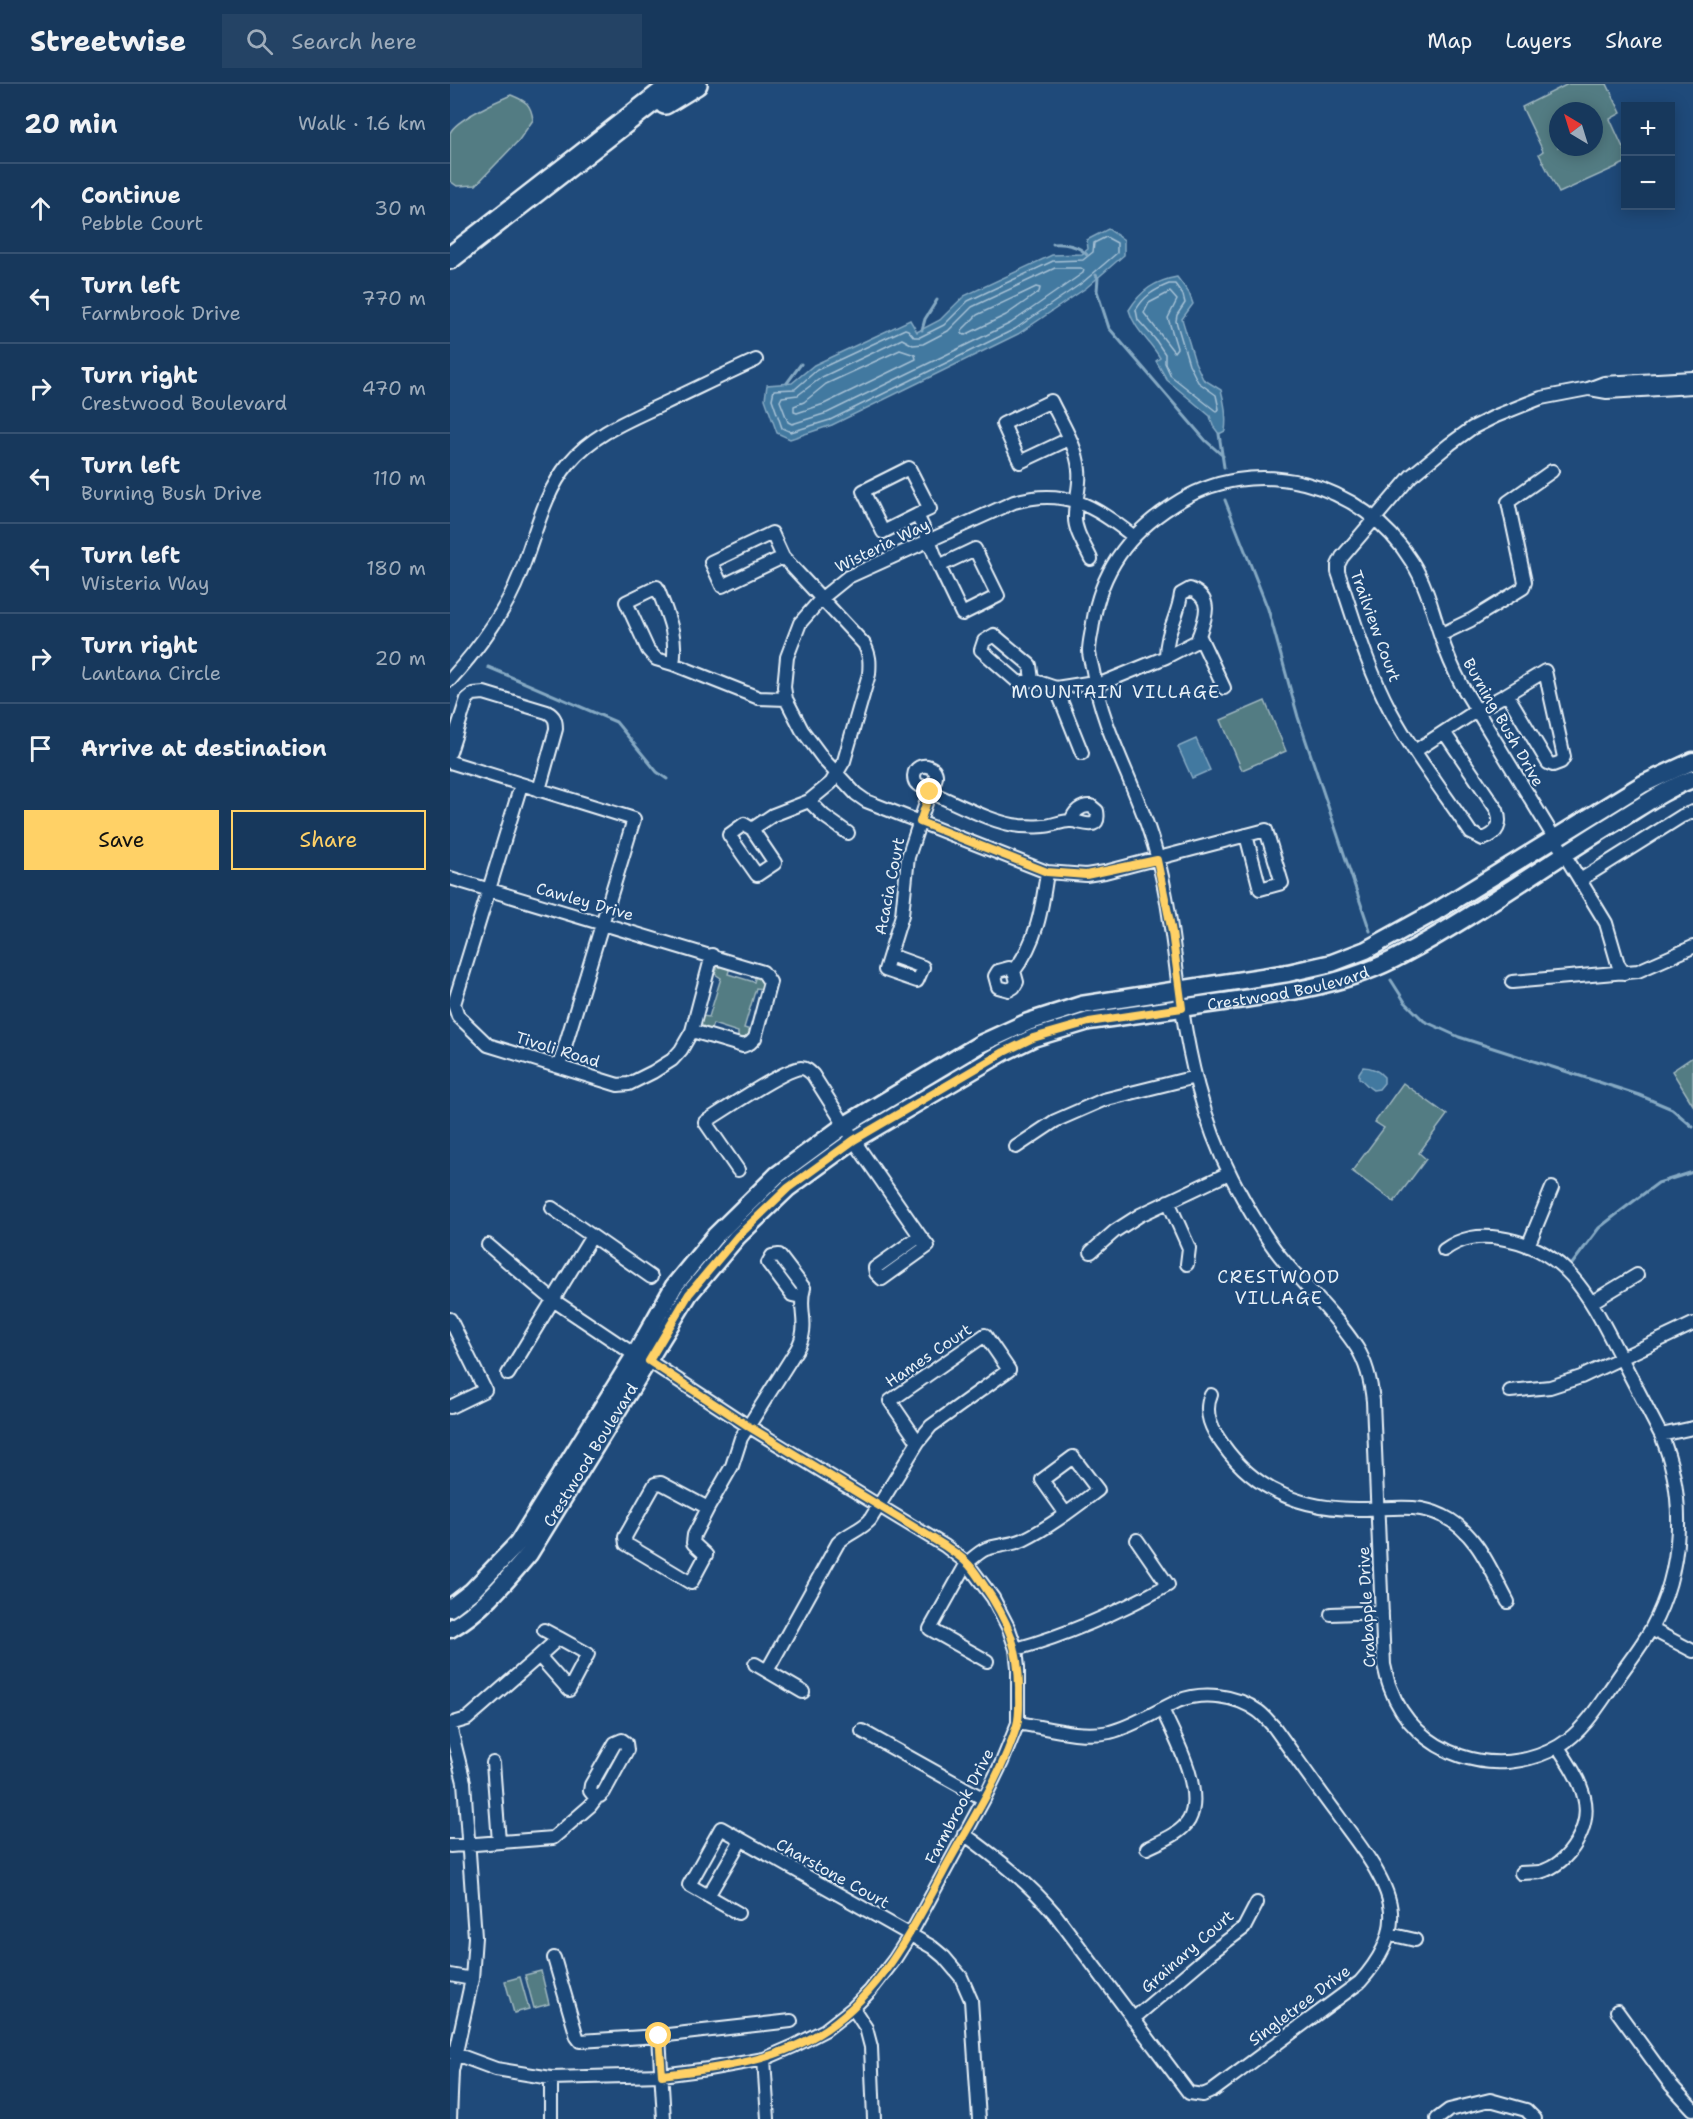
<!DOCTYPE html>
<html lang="en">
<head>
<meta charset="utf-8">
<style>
  body { margin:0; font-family:"Shantell Sans",sans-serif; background:#244365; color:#f1f3f6 }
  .controls { position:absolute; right:18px; top:18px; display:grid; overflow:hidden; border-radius:0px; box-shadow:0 3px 15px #0003 }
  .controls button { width:54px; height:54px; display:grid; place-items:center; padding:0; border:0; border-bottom:2px solid #365272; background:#17385c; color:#f1f3f6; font:30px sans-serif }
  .compass { position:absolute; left:1099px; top:18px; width:54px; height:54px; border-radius:50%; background:#17385c; box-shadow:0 3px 15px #0003; rotate:322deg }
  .stop { position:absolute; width:18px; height:18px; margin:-14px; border:4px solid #ffd166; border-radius:50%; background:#fff }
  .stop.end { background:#ffd166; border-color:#fff; box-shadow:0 2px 6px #0008 }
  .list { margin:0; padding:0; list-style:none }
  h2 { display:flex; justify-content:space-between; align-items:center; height:78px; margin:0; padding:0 24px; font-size:26px }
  h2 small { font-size:20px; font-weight:400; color:#9eacbb }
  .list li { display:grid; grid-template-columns:39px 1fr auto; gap:18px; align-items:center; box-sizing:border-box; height:90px; padding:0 24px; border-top:2px solid #365272 }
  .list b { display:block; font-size:22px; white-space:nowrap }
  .list p { margin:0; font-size:20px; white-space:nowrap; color:#9eacbb }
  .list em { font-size:20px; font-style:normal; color:#9eacbb }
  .actions { display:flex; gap:12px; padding:18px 24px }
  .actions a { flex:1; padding:14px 0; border:2px solid #ffd166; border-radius:0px; text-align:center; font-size:21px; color:#ffd166 }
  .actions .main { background:#ffd166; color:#111 }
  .icon { flex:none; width:33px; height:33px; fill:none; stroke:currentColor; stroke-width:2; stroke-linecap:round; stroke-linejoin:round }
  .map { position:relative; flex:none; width:1243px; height:2035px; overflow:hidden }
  header { display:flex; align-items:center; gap:36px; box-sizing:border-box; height:84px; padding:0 30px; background:#17385c; border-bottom:2px solid #365272 }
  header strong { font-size:28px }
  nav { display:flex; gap:33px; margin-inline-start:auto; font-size:21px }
  .search { width:420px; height:54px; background:#244365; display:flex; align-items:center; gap:15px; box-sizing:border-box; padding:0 21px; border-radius:0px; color:#9eacbb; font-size:22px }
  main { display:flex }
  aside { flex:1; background:#17385c }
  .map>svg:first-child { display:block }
  .green { fill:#537c83; stroke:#9eb6be; stroke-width:1.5; fill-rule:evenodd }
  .water { fill:#4379a0; stroke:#85a9c3; stroke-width:1.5 }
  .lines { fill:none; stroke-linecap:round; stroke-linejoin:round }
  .shore { stroke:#a6c1d5; stroke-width:1.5 }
  .stream { stroke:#85a9c3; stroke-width:3 }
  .minor-casing { stroke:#e8f1f8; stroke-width:16 }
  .secondary-casing { stroke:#e8f1f8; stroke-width:21 }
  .motorway-casing { stroke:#e8f1f8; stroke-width:26 }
  .minor { stroke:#1f4a7a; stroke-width:12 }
  .secondary { stroke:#1f4a7a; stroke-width:16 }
  .motorway { stroke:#1f4a7a; stroke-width:21 }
  .route { stroke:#ffd166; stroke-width:8 }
  .labels { text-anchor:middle; stroke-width:4.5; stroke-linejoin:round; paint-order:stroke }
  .street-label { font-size:16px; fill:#e8f1f8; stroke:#1f4a7a }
  .neighbourhood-label { font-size:18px; letter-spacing:1.5px; fill:#e8f1f8; stroke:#1f4a7a }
</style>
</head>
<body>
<header>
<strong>Streetwise</strong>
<div class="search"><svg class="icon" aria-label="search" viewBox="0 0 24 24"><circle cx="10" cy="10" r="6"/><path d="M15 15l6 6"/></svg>Search here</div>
<nav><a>Map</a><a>Layers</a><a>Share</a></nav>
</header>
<main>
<aside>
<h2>20 min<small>Walk · 1.6 km</small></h2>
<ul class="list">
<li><svg class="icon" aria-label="ahead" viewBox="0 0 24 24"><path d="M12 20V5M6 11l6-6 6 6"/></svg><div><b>Continue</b><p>Pebble Court</p></div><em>30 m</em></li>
<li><svg class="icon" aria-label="left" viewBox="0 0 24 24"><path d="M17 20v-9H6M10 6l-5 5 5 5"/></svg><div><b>Turn left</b><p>Farmbrook Drive</p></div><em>770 m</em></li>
<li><svg class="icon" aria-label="right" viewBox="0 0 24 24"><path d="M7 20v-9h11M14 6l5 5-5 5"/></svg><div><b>Turn right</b><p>Crestwood Boulevard</p></div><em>470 m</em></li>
<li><svg class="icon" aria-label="left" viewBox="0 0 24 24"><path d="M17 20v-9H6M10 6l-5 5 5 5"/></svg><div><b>Turn left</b><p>Burning Bush Drive</p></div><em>110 m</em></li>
<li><svg class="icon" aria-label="left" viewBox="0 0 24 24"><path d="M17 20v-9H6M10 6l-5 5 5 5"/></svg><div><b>Turn left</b><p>Wisteria Way</p></div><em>180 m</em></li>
<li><svg class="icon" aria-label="right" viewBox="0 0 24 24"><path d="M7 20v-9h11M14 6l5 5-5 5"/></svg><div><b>Turn right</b><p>Lantana Circle</p></div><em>20 m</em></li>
<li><svg class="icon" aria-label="arrive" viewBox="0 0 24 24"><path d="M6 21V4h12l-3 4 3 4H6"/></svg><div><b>Arrive at destination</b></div></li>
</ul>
<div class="actions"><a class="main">Save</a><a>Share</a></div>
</aside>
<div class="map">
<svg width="1243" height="2035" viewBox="0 0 1243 2035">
  <rect width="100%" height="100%" fill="#1f4a7a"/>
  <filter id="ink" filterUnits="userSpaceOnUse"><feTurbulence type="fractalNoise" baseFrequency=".0167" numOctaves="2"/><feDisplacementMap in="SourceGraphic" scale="12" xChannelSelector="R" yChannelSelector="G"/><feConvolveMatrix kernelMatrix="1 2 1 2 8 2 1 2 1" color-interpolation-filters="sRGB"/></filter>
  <g filter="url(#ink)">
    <path class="green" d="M1118,0H1157L1171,29L1160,35L1175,68V79L1109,109L1089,70L1093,67L1072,23ZM1108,27H1144V63H1108Z
      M61,11C76,17 81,20 83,36L69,56L26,101L7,102L0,97C0,87 0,57 0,49C5,36 49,16 61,11Z
      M815,617L836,667L792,686L771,636Z
      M272,881L280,883L278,890L304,898L306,891L310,892L314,900L313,905L306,904L294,944L301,946V949L294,956L288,955V948L263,940L260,947H258L250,939L252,932L259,933L271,894L265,890L268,883Z
      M1243,973V1021L1222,987Z
      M953,999L997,1031L969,1069L976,1075L944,1118L902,1087L934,1044L925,1038Z
      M91,1887L99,1920L84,1924L75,1891Z
      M70,1893L79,1925L64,1929L55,1897Z"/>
    <path class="water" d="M658,145L674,156V171L636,204L568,250L382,341L340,355L327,349L315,315L317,301L342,299L364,281L460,236L467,248L490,236L514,212L602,171L632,170L638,165L637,156Z
      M727,193L739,209L743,220L732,235L745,278L753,295L771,306C775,320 777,333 775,347L769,350L763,342L760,332L717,296L706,277L710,274C700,257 684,245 679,226C691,206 705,197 727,193Z
      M746,655L760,686L742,694L728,663Z
      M913,983C922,983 928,986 934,993V999L929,1005L923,1006C917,1003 915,998 909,994V989Z"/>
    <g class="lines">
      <path class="shore" d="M656,153L667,159V169L632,199L565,245L380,336L341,348L332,344L322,315L324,306L345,305L367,286L455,245L458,246L464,253H470L494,241L518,217L603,177L633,176L643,168L644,159Z
        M631,184L634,186L633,189L561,239L377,329L342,340L338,338L330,317L332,313L348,311L372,293L452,255L463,261L473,260L498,247L522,223L605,184Z
        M719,200H725L733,211L735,219L727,231L726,237L739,280L748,298L766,311L769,325L767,328L721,292L715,279V270L705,255L688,236L686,226C694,212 704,206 719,200Z
        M586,203L590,204L589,208L556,231L515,251L512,250V246L527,231Z
        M720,208L727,216L718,234L727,264L724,268L694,229L699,219Z
        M450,266L465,271L466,275L374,320L347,329L344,328V322L354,318L376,300Z"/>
      <path class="stream" d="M603,160C615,159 630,162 637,171
        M646,191L648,194L647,207L659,244L756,357L773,372
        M472,246L475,235L487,216
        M337,299L351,280
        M769,350L774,383
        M775,416L818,525L848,633L920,847
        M38,583L166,638L207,688L217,695
        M941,896L955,918L974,937L1009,953L1189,1011L1222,1025L1243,1043
        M1122,1180L1149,1144L1176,1123L1208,1099L1243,1088"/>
      <defs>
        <path id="minor" d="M1140,305L1157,308L1243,303
          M619,355L570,378L553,340L601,317C611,338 627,362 629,386C631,401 625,416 625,432C624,446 635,462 641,475
          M467,431L480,425L459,384L413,407L433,448L467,431L479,456L489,482L525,465L548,512L512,530L489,482
          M683,452C644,422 615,403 564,418L398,493L372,514L350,539L337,573L334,603L336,615L352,646L375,677L406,710L416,717L597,788L636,791L655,788L816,746L832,799L810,805L796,751
          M740,505C766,515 754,537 747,557L716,573C716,546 728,534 731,510Z
          M749,551L774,604
          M990,551L1021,536L1073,504L1075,498L1058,418L1102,387
          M223,580L206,575L198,566L176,518L207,503C217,530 228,551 223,580L309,614L336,615
          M0,596C28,565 55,529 70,490C85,453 93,410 119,379C144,349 182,335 215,319C245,305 275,290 306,276
          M582,596L580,581L544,551L534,557L531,566L569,599L582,596L606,604L644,598
          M645,602L716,573
          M606,604L632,669
          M994,648L1047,726C1052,740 1048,750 1033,755L1021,749C994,709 963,669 940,626C917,583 904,535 888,488V481L892,473L961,392L1000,360L1022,344L1046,332L1091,314L1138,305L1154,299L1243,294
          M965,667L1026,627L1057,610L1098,679L1103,681L1111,678L1114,673L1095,587L1057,610
          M0,668L17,615L23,610L34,609L97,628C105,632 106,637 106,645L89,706
          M0,678L184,735L109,982
          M71,701L4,920L8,932L38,961L168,1001L179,1000L203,988L222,976L231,966L242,947L262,871
          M480,708C506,719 544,740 571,742C579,742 587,743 594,742C603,742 613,736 621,737C631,737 651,749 647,727L641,722C631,721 624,728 621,737
          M359,717L374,732L398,749
          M302,745L294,740L279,751L307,791L325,779L302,745L323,731L359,717L381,699L394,677L419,590C420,578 420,571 414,560L333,473L322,449L261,478L272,502L333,473
          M0,794L313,888L320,898L305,954L300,959L293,962L242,947
          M1130,796L1232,732L1243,728
          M440,871L473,883L467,897L435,886L452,831L458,773L482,701C475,704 464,703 464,692C465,674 497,682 482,701
          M564,887L559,884L548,887L545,892L548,903L559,906L564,903L567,898L564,887C587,857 592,825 597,788
          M1062,898L1188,887L1243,863
          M566,1063L605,1037L653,1016L745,993
          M288,1086L255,1038C273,1027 334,985 351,984C356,984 359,987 363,991L411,1067L470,1152L478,1162L432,1195L426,1189L425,1184L470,1152
          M718,1117L739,1164L737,1180
          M102,1124L201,1193
          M1078,1162L1102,1104
          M994,1166C1012,1153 1029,1151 1050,1154C1118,1164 1141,1216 1169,1270C1183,1297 1197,1324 1211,1351C1237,1413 1233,1486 1201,1545C1191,1563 1177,1580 1165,1598C1149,1621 1134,1647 1109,1662C1047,1698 964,1672 940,1603C937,1596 936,1588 934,1581L923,1317C921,1298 917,1280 907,1264C886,1231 854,1202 830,1172C811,1148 796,1121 782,1094C752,1036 738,970 729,905C722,852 717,797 699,746C681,692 652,644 643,587C642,581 639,573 639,567C639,558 642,548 643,539C651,486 679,449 723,421C804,367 913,398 962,478C976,500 982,525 990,550C996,568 1003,585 1012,602L1156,839L1168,880L1174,889
          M641,1168L665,1147L690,1131L779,1089
          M1142,1218L1187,1191
          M0,1235L35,1306L0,1323
          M58,1290L142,1152
          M1060,1307L1100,1303L1131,1293L1243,1240
          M761,1311C753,1329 762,1346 773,1361C807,1409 855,1426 912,1425C940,1425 967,1419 993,1432C1027,1448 1041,1487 1058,1518
          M1211,1351L1243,1344
          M211,1399L258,1424L244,1451L243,1459L256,1471L241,1499L176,1460L175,1453L205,1400Z
          M258,1424L282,1382L291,1354L347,1265C361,1240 347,1226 354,1204L329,1171L322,1172L318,1179L342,1211L351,1213
          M881,1530L932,1528
          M1201,1545L1243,1567
          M94,1546L109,1554
          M109,1554L138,1570L119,1606L89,1572Z
          M566,1565C620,1550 669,1528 718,1501L687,1456
          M537,1577L480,1545L517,1479C523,1474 529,1468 536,1465C548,1461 561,1461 573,1456C600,1443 624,1424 648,1406L623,1373L592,1396L616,1430
          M305,1580L353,1608
          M317,1587L388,1459C398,1449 411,1446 420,1436L468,1358L481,1342L559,1286L535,1251L440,1317L468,1358
          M0,1640L17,1635L89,1572
          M0,1642L14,1698L25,1853L22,1895L2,1987L0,2035
          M412,1647L534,1715
          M172,1656L176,1659L177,1666L154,1708L150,1712H144L140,1707L141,1701L165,1659Z
          M43,1679L49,1758
          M514,1750C547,1774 578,1798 605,1830L739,2009L753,2011L764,2006L910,1898C927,1879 943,1855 941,1828C939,1795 905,1756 886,1729C865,1701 845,1672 824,1643C819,1638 814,1631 808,1627C786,1611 753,1607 728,1617C706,1627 684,1642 660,1648C630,1654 598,1644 568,1639
          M0,1762L103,1754L140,1722L147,1713
          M697,1764C711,1757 731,1750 739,1736C755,1706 724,1652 712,1625
          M1071,1789C1077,1788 1084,1789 1090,1788C1120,1780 1142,1742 1134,1713C1130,1696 1118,1678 1108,1663
          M258,1812L291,1756
          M288,1829L239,1801L271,1744L482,1863L494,1873L511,1893L521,1916L529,2035
          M939,1850L965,1856
          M104,1874L127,1953L130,1957L209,1952L341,1937
          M0,1891L22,1895
          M403,1924L416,1944L421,1963L424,2035
          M1167,1927L1220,2000L1243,2025
          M683,1935L762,1868L794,1844L807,1819
          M209,1952L214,2035
          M0,1968L46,1985L101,1994L212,1991L258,1985L314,1975L344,1962L375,1946L403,1924L420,1907L444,1876L460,1851L534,1715L552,1678L568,1639V1583L566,1565L559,1545L543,1514L517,1479L495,1462L298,1342L199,1277L185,1271L103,1216L38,1161
          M314,1975L318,2035
          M101,2035V1994
          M987,2035L999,2026L1040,2016L1076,2026L1085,2035"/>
        <g id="secondary">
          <path d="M0,1524L22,1507L68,1459L185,1271L224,1202L265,1152L327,1091L395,1041L530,960L578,938L631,921L838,889L882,879L916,866L985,828L1193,700L1243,677"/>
          <path id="s1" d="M0,1545C32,1527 56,1497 79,1470L239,1210L287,1153L338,1104L404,1056L554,968L583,954L639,937C684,931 729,924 773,918C835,909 897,901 952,871C1025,832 1093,782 1164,739C1189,724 1215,705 1243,695"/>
        </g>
        <path id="motorway" d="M215,19L246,0
          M0,174L224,0"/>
      </defs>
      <use href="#minor" class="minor-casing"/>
      <use href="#secondary" class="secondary-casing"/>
      <use href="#motorway" class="motorway-casing"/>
      <use href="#minor" class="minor"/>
      <use href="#secondary" class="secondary"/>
      <use href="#motorway" class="motorway"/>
    </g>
  </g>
  <g class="lines" filter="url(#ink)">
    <path class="route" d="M209,1952L212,1991C269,1984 328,1978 376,1945C434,1905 464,1843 496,1783C521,1737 552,1691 567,1641C570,1631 569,1619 569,1609C570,1565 558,1536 533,1500C528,1493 523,1484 516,1478C510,1472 502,1467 495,1462L298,1342L199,1277L239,1210L287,1153L338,1104L404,1056L554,968L583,954L639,938L732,924L722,848L707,776L636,791L597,788L470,738L480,708"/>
  </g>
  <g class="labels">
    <g class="street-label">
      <text transform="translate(432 461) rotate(-26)" y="6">Wisteria Way</text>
      <text transform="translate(926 542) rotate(70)" y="6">Trailview Court</text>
      <text transform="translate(1054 638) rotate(60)" y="6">Burning Bush Drive</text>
      <text transform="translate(439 802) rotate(-79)" y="6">Acacia Court</text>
      <text transform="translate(135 817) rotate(16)" y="6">Cawley Drive</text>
      <text dy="6" stroke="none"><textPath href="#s1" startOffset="1108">Crestwood Boulevard</textPath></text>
      <text transform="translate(108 965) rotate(17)" y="6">Tivoli Road</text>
      <text transform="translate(478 1271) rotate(-34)" y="6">Hames Court</text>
      <text dy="6" stroke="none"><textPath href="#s1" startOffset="226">Crestwood Boulevard</textPath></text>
      <text transform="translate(916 1523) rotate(-93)" y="6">Crabapple Drive</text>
      <text transform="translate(509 1722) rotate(-62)" y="6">Farmbrook Drive</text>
      <text transform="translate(383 1789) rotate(29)" y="6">Charstone Court</text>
      <text transform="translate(737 1867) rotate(-41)" y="6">Grainary Court</text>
      <text transform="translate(849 1921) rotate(-37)" y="6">Singletree Drive</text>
    </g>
    <g class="neighbourhood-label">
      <text x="666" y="614">MOUNTAIN VILLAGE</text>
      <text x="829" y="1199">CRESTWOOD<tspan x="829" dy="21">VILLAGE</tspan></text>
    </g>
  </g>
</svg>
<div class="controls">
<button>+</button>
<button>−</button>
</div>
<svg class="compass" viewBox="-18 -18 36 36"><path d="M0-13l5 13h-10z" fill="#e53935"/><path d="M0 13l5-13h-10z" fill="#9eacbb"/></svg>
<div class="stop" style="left:209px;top:1952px"></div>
<div class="stop end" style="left:480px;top:708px"></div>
</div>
</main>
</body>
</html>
